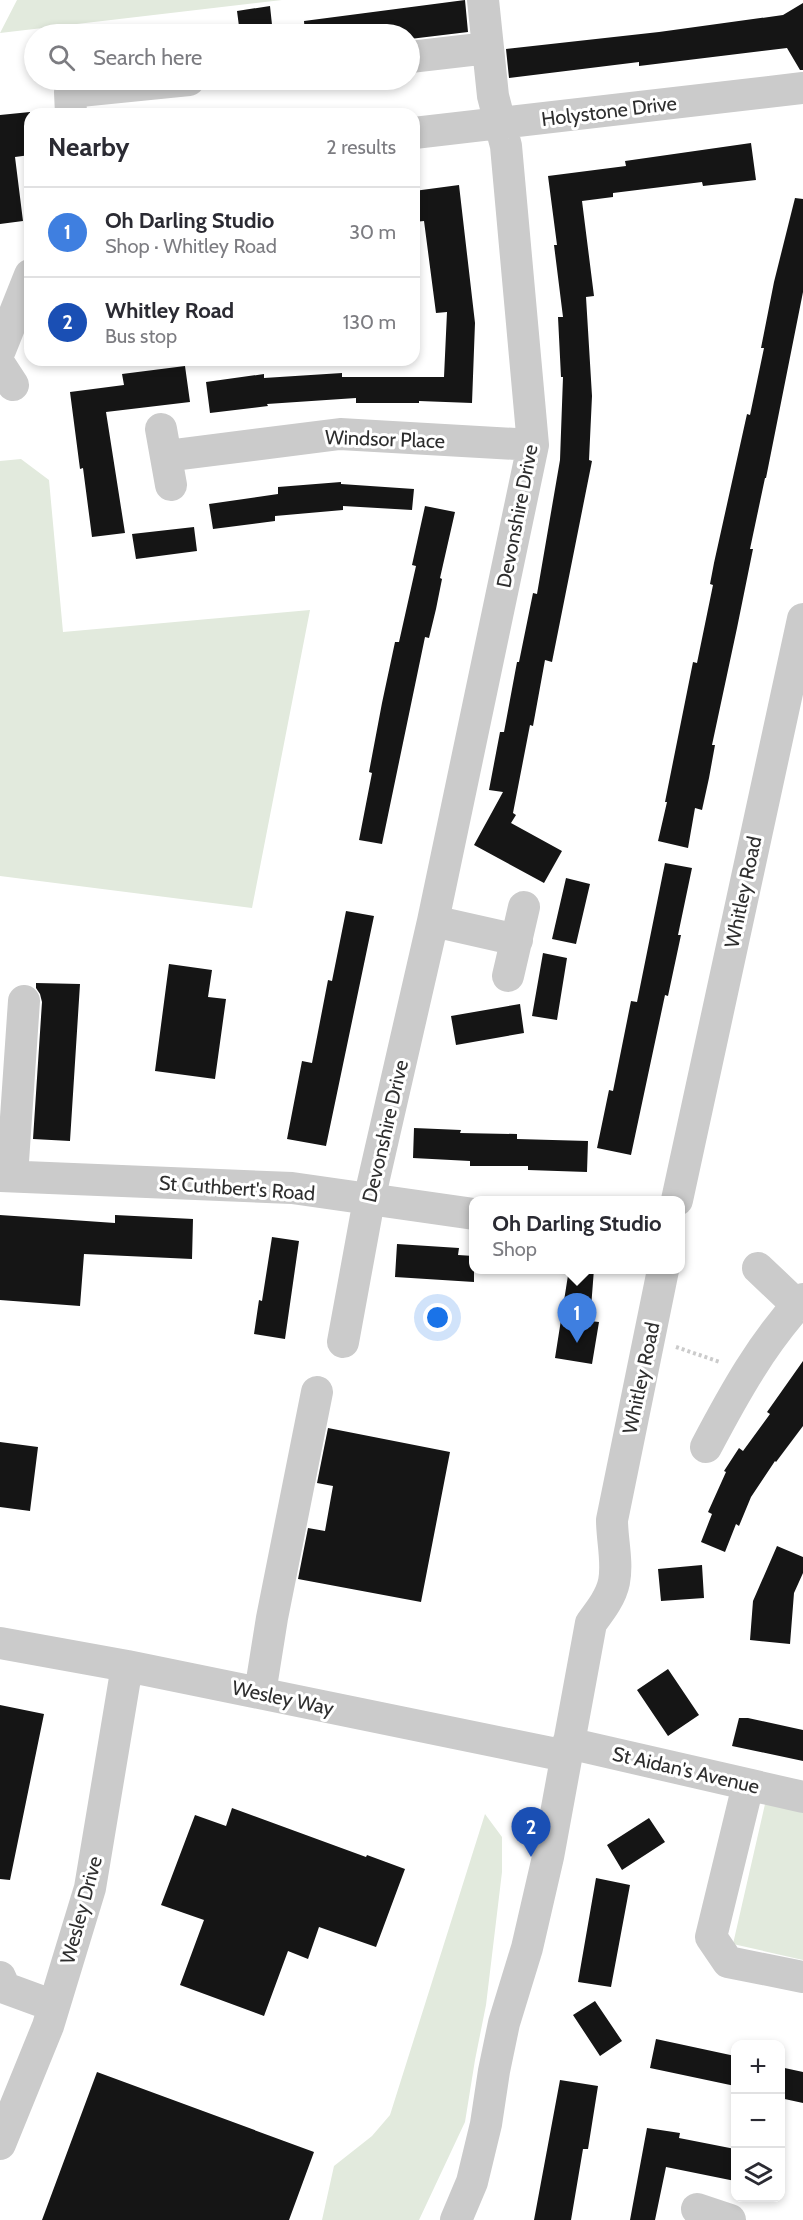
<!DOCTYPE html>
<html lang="en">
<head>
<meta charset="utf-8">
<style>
  body { margin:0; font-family:Cabin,sans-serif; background:#f2f2f3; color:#2b2b33 }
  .controls { position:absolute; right:18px; bottom:18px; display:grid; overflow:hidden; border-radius:12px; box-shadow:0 3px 9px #0003 }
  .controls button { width:54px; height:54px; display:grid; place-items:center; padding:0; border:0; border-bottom:2px solid #e1e1e2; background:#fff; color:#2b2b33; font:30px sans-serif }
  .you { position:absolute; left:438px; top:1318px; width:21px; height:21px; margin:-15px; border:4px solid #fff; border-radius:50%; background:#1a73e8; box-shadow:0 0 0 9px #1a73e833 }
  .badge { display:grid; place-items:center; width:39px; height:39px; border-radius:50%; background:#ea580c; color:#fff; font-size:20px; font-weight:700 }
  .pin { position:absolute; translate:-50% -50px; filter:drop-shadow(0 2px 3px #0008) }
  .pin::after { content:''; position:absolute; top:32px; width:21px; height:18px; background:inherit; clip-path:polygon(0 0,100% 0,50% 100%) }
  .popup { position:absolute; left:469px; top:1196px; width:216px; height:78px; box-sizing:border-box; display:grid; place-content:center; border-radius:12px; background:#fff; filter:drop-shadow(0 2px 4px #0005); font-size:20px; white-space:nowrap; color:#7c7c81 }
  .popup b { font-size:22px; color:#2b2b33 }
  .popup::after { content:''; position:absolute; left:50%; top:100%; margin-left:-12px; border:12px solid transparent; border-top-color:#fff }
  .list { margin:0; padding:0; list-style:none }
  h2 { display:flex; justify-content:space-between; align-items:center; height:78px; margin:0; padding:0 24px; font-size:26px }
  h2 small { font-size:20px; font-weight:400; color:#7c7c81 }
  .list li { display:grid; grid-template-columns:39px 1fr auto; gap:18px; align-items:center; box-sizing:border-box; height:90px; padding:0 24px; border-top:2px solid #e1e1e2 }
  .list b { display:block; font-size:22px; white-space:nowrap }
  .list p { margin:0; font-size:20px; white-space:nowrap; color:#7c7c81 }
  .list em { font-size:20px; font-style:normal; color:#7c7c81 }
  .icon { flex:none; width:33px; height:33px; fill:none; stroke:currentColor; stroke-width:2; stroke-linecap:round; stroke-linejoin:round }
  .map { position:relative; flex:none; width:803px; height:2220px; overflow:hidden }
  .search { position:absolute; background:#fff; box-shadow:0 3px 9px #0003; left:24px; top:24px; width:396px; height:66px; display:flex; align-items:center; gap:15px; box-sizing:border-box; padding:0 21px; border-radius:33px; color:#7c7c81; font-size:22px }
  .panel { position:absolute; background:#fff; box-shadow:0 3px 9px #0003; left:24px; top:108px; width:396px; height:258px; border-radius:18px }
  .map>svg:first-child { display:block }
  .green { fill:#e2eadd }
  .building { fill:#151515 }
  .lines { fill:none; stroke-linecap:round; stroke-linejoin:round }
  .path { stroke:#cbcbcb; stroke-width:4; stroke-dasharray:3 3; stroke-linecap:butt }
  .minor { stroke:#cbcbcb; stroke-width:32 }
  .labels { text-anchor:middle; stroke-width:6; stroke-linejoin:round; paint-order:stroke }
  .street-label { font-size:20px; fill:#2e2e2e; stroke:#fff }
</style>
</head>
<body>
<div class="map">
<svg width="803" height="2220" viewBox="0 0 803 2220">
  <rect width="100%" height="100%" fill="#fff"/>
  <path class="green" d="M17,0H282L0,33Z
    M21,459L49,480L63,632L310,610L252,908L0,876V461Z
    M765,1804L803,1812V1960L733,1944Z
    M485,1814L502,1837V1872L486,2005L475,2060L465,2122L419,2220H322L334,2166L372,2136L390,2115Z"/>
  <path class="building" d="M465,0L468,32L410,39V34H305L304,21Z
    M803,3V70H800L787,48L639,66V62L509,78L506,49L659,32L783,15Z
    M270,6L273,34H240L237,11Z
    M30,112V155L15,157L23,221L0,224V115Z
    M751,143L756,180L703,186L702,182L613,193V197L582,201L594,296L586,297L592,396L589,460L592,461L552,662L545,660L533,726L530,725L513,813L516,815L511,823L562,851L544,883L474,845L503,792L489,790L500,732H504L517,662H519L533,593L537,594L560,460L563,377H561L558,317H563L554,245H557L548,176L626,166L625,161Z
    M459,185L475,323L472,403L419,401V403H356V398L267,404L268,406L210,413L206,382L264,374V378L342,373V377H444L447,312L436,313L424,221L414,222V191Z
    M795,198L803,199V292L766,478H765L750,549H753L737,628L712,745H715L709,778L702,810L695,808L688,848L658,841L667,802H665L693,662L697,663L713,585L710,584L714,563L747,414L750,415L764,348H761L774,282Z
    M185,366L190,402L106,412L125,533L92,537L83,468L80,469L70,392L124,385L122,374Z
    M341,482V484L414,489L412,510L343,506V510L275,516V521L213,529L209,504L278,494V487Z
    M425,506L455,512L440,578L442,579L436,609L429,638L425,637L382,844L359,840L372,773L369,772L382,703L395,642H399L416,566L412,565Z
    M194,527L197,551L136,559L132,534Z
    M665,863L692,868L678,935H681L668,996L665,995L631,1155L597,1148L609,1090L613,1091L631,1001L637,1002Z
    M566,878L590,884L576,944L552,939Z
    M346,911L374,916L326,1146L287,1139L302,1061L312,1063L328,980L332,981Z
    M543,953L567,958L557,1020L532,1016Z
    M169,964L212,970L208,997L226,999L215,1079L155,1071Z
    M36,983L80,984L70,1141L33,1139L42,1002L40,994L36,988Z
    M520,1004L524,1033L456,1045L451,1016Z
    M414,1128L461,1130L460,1133L517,1134V1139L588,1141L587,1172L528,1170V1166H470V1161L413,1158Z
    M0,1215L115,1223V1215L193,1219L192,1259L84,1254L80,1306L0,1300Z
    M272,1237L299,1241L285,1339L254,1334L259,1300L262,1301Z
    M397,1244L459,1248L458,1255L474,1256V1282L395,1277Z
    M569,1269H594L590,1321L599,1322L592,1364L555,1358Z
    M803,1361V1426L776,1462L775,1461L751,1497L739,1526L736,1524L725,1552L701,1542L712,1514L708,1512L726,1472L724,1471L739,1448L743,1451L770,1414L767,1412Z
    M328,1428L450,1452L421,1602L298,1579L308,1528L325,1531L333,1486L317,1483Z
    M0,1442L38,1447L30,1511L0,1507Z
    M777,1546L803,1557V1573L794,1593L790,1644L750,1640L753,1601Z
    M702,1565L704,1598L661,1601L658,1569Z
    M668,1669L699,1715L668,1736L637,1690Z
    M0,1705L44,1714L10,1880L0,1879Z
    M739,1718H748L803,1730V1761L732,1746Z
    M232,1808L366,1857L367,1855L405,1869L376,1947L319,1927L308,1959L288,1951L264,2016L180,1985L204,1920L161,1905L195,1815L226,1826Z
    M649,1818L665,1842L622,1870L607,1845Z
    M596,1878L630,1885L611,1987L578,1982Z
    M595,2001L622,2041L600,2056L573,2015Z
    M656,2039L735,2056V2086L650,2068Z
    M780,2067L803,2072V2103L780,2098Z
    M97,2072L314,2152L289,2220H42Z
    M560,2080L598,2086L588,2149H583L571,2220H534Z
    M647,2128L680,2133L679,2138L735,2149V2181L666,2167L655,2220H630Z"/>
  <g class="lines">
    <path class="path" d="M676,1347L720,1362"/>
    <path class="minor" d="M410,57L488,48
      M71,114L70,92L189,80
      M414,133L803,88
      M0,350L30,275
      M0,365L13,385
      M161,429L171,485
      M166,456L340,434L533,445
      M433,921L517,940
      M508,976L524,907
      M0,1176L292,1188L474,1214
      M12,1176L24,1001
      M677,1200L803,619
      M758,1268L797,1305
      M343,1342L369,1200L433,921L533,445L506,146L493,96L483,0
      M706,1447C734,1394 762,1343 803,1299
      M0,1643L127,1666L566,1756
      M260,1693L272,1618L317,1392
      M568,1743L803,1797
      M748,1785L711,1937L728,1962L803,1977
      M0,1977L5,1988L54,2006
      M0,2144L48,2026L90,1888L127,1666
      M697,2209L730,2220
      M456,2220L472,2182L486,2124L494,2071L504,2023L527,1948L548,1857L591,1623C600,1611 611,1597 614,1582C618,1562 612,1540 612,1520L663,1270"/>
  </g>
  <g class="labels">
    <g class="street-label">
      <text transform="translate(609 111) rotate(-7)" y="7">Holystone Drive</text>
      <text transform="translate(385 439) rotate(2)" y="7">Windsor Place</text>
      <text transform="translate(517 516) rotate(-79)" y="7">Devonshire Drive</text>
      <text transform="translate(743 892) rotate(-78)" y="7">Whitley Road</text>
      <text transform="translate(385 1131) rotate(-77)" y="7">Devonshire Drive</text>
      <text transform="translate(237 1188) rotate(4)" y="7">St Cuthbert's Road</text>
      <text transform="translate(641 1378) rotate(-78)" y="7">Whitley Road</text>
      <text transform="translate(283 1698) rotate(12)" y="7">Wesley Way</text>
      <text transform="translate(686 1770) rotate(13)" y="7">St Aidan's Avenue</text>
      <text transform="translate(81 1910) rotate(-75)" y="7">Wesley Drive</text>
    </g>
  </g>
</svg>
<div class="controls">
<button>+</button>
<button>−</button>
<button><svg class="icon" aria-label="layers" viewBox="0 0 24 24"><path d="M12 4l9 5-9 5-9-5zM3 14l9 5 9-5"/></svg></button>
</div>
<div class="you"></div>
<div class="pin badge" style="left:577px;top:1343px;background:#3f7fe0">1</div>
<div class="popup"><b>Oh Darling Studio</b>Shop</div>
<div class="pin badge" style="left:531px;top:1857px;background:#1a4fb4">2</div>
<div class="search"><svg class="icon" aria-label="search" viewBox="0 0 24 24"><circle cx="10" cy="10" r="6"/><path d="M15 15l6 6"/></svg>Search here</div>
<section class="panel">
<h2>Nearby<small>2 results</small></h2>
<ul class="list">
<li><span class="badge" style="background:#3f7fe0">1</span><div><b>Oh Darling Studio</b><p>Shop · Whitley Road</p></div><em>30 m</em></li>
<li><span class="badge" style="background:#1a4fb4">2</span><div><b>Whitley Road</b><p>Bus stop</p></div><em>130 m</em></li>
</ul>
</section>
</div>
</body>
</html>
